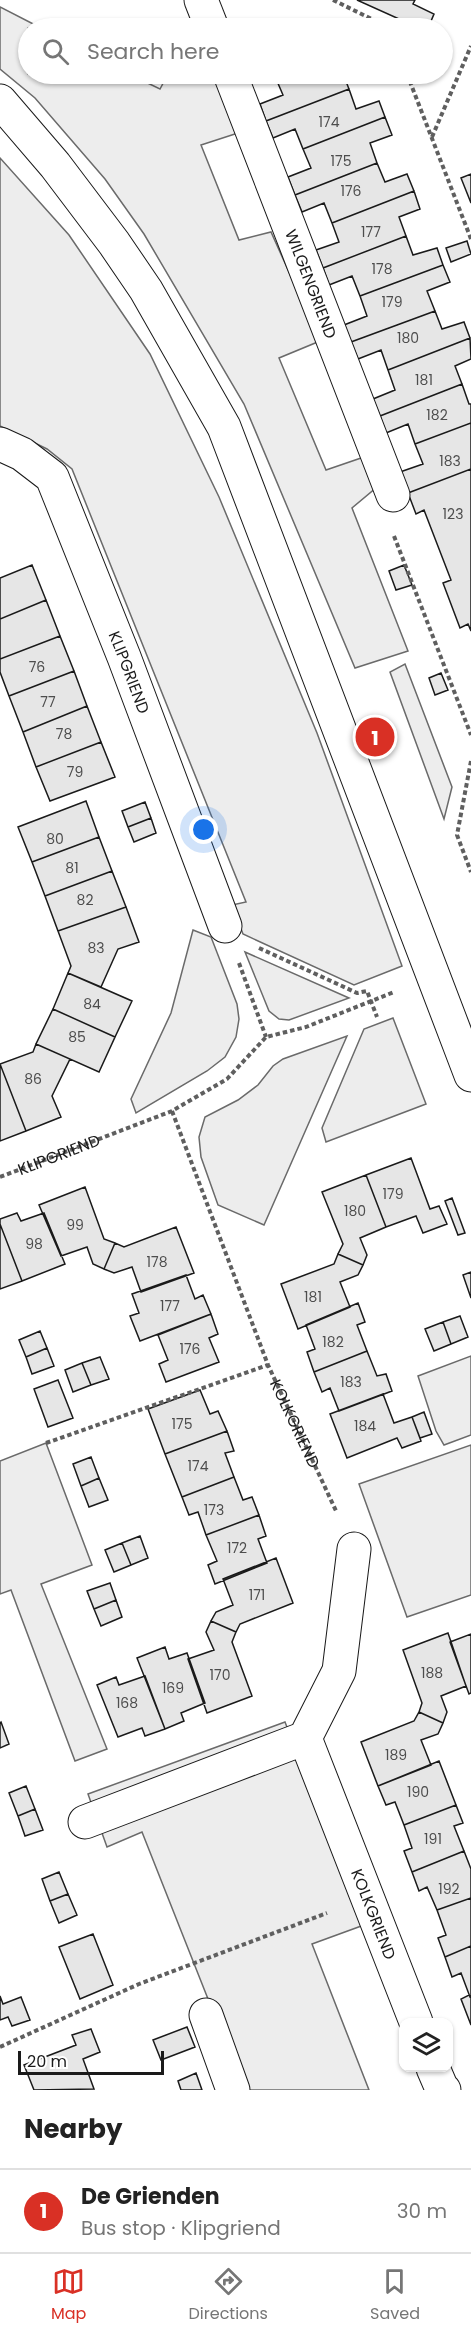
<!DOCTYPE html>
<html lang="en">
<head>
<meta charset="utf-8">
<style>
  body { margin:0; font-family:Poppins,sans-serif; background:#f6f6f6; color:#222 }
  .controls { position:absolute; right:18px; bottom:18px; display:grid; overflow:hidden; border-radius:12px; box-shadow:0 2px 4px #0004 }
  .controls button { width:54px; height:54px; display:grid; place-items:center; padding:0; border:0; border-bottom:2px solid #e0e0e0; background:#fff; color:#222; font:30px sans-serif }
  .scale { position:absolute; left:18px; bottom:15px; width:146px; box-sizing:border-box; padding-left:6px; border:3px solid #1a1a1a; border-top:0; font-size:16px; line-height:21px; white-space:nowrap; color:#1a1a1a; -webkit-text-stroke:4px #fff; paint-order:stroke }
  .you { position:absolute; left:204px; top:830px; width:21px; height:21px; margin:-15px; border:4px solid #fff; border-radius:50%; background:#1a73e8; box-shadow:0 0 0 9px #1a73e833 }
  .badge { display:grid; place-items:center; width:39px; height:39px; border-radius:50%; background:#d93025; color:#fff; font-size:20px; font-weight:700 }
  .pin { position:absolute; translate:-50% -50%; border:3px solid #fff; box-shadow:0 2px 6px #0006 }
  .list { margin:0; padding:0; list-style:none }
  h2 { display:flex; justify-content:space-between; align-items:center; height:78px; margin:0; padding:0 24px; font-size:26px }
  h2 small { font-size:20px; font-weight:400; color:#767676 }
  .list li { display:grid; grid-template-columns:39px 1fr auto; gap:18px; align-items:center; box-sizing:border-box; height:84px; padding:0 24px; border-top:2px solid #e0e0e0 }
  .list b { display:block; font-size:22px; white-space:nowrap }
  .list p { margin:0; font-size:20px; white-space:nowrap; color:#767676 }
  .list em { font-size:20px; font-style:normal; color:#767676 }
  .icon { flex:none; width:33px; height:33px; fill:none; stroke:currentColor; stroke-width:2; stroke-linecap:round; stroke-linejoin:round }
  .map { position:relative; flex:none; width:471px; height:2090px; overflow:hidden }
  .search { position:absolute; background:#fff; box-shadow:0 2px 4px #0004; left:18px; right:18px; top:18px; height:66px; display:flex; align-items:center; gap:15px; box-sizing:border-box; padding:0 21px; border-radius:33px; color:#767676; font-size:22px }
  .sheet { height:162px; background:#fff }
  nav { display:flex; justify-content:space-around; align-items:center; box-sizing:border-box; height:84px; border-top:2px solid #e0e0e0; background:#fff; font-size:16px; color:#767676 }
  nav a { display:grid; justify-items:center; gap:3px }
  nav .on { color:#d93025 }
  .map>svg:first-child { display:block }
  .built { fill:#ededed; stroke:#6a6a6a; stroke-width:1.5 }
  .building { fill:#e6e6e6; stroke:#1a1a1a; stroke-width:1.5 }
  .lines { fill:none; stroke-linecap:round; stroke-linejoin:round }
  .minor-casing { stroke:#1a1a1a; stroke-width:35 }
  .path { stroke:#5f5f5f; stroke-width:4; stroke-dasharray:4.5 3; stroke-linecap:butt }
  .minor { stroke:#fff; stroke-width:33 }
  .labels { text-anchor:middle; stroke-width:4.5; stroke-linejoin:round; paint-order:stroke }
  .number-label { font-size:14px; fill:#4d4d4d }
  .street-label { font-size:16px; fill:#1a1a1a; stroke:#fff }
</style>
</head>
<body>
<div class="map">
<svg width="471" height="2090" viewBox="0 0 471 2090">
  <rect width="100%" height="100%" fill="#fff"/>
  <path class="built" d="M0,7L41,28H28V74H129L160,89L168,74H215L238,133L201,145L239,240L271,232L320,341L279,358L326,470L364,457L377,487L352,508L408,651L355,668L244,404L144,234L105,179L35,98L0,69Z
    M0,158L69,235L150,354L219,497L317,733L402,966L354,985L243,934L232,905L246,902L72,469L47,449L0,426Z
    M405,664L452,787L444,819L390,672Z
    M193,930L211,937L237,1004L239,1019L236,1037L225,1057L207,1071L136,1113L131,1099L171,1013Z
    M245,952L349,998L289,1020L279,1019L269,1011Z
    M393,1018L426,1104L326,1142L322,1128L364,1029Z
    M347,1036L264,1225L218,1205L201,1157L199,1137L205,1117L238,1100L258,1085L273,1066L283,1059Z
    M471,1356V1435L444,1445L436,1431L418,1376Z
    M46,1443L92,1565L41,1584L107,1749L75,1761L11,1590L0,1594V1461Z
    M471,1445V1595L407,1617L359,1484Z
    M285,1722L364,1925L312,1944L369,2090H244L142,1832L107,1847L88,1794Z"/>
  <path class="building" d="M357,0H415L413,4L434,14L428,28H419Z
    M274,74H343L349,89L266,121L260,104L283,95Z
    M349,89L356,109L379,101L385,117L303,149L295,129L273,138L266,121Z
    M385,117L392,135L370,143L377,163L295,195L288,177L311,168L303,149Z
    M377,163L385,182L407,174L414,191L332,223L324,203L302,212L295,195Z
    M471,174V203L461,178Z
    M414,191L420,209L399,217L406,236L323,268L316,250L339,242L332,223Z
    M406,236L413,255L437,248L443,265L360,296L352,276L329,285L323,268Z
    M467,241L471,254L451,262L446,248Z
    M443,265L450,282L427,291L435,311L351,342L344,325L367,316L360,296Z
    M435,311L442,329L464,322L470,338L388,370L381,350L358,359L351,342Z
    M470,338L471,359L455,366L462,384L380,416L373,399L395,390L388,370Z
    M462,384L469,404H471V423L415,444L408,424L386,433L380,416Z
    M471,423V469L408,493L400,472L423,464L415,444Z
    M471,469V631L468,624L460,628L443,583L451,580L424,510L416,514L408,493Z
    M32,565L46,600L0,619V578Z
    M404,565L412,585L396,590L389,571Z
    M46,600L60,636L0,659V619Z
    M60,636L74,671L9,696L0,672V659Z
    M74,671L87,706L23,732L9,696Z
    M441,673L448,690L435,695L429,678Z
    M87,706L101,742L36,767L23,732Z
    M101,742L115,777L50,801L36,767Z
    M86,801L99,837L32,862L18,827Z
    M145,802L151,818L128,827L122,811Z
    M151,818L156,833L134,842L128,827Z
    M99,837L112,871L45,896L32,862Z
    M112,871L126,907L58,931L45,896Z
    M126,907L139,942L118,949L101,987L68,973L71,966L58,931Z
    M68,973L132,1001L115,1037L53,1009Z
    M53,1009L115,1037L99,1072L36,1044Z
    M36,1044L70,1059L52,1096L61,1117L26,1131L0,1064L33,1052Z
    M0,1064L26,1131L0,1141Z
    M411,1158L430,1209L439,1206L447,1224L423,1233L416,1216L386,1227L366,1175Z
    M366,1175L386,1227L360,1238L367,1255L363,1265L338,1254L343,1244L322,1192Z
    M85,1187L104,1239L115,1243L104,1269L93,1264L87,1247L61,1256L39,1205Z
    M452,1198L465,1233L458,1235L445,1201Z
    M17,1213L21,1221L44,1213L65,1264L22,1281L0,1224V1219Z
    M0,1224L22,1281L0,1289Z
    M176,1227L194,1273L141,1292L132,1267L114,1273L104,1269L115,1243L124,1247Z
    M338,1254L363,1265L358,1275L340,1282L350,1307L298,1329L281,1284L334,1264Z
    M471,1272V1298L463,1275Z
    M186,1275L195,1299L203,1295L211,1314L140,1341L130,1316L139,1313L132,1294Z
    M358,1303L365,1322L357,1325L367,1351L314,1372L307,1352L315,1349L306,1325Z
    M211,1314L218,1334L209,1338L219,1362L166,1382L159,1364L168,1360L158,1335Z
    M460,1316L468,1337L451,1344L443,1322Z
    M443,1322L451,1344L434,1351L425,1329Z
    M40,1331L47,1348L26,1357L19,1340Z
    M47,1348L54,1366L32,1374L26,1357Z
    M367,1351L377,1376L386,1374L392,1391L339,1411L330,1388L322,1392L314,1372Z
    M100,1357L109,1379L91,1385L82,1363Z
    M82,1363L91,1385L73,1392L65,1370Z
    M58,1380L73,1418L48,1427L34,1389Z
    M200,1390L210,1414L218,1411L227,1431L165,1454L148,1409Z
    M383,1394L394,1423L412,1417L421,1441L402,1448L397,1438L347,1458L330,1414Z
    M424,1412L432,1434L420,1438L412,1417Z
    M227,1431L234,1451L225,1453L234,1477L182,1497L165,1454Z
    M91,1457L99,1478L81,1486L73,1464Z
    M234,1477L243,1500L252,1497L259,1515L206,1535L198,1512L189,1515L182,1497Z
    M99,1478L108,1500L89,1507L81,1486Z
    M259,1515L266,1536L258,1539L267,1563L215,1584L208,1565L217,1561L206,1535Z
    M140,1536L148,1558L131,1565L122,1543Z
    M122,1543L131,1565L114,1572L105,1550Z
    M276,1558L293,1603L240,1624L236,1632L211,1621L216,1612L233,1605L223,1579Z
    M110,1583L116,1600L94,1609L87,1591Z
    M116,1600L122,1617L101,1626L94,1609Z
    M211,1621L236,1632L232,1642L252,1696L207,1713L188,1659L214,1650L206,1632Z
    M448,1633L466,1686L441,1696L447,1712L443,1723L419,1712L422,1703L403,1650Z
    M471,1634V1693L469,1694L450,1642Z
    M165,1647L169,1659L187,1653L205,1703L181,1713L184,1721L165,1729L137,1658Z
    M145,1676L165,1729L145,1736L142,1728L118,1737L97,1685L116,1677L119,1685Z
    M419,1712L443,1723L438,1734L421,1740L431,1765L378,1786L361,1742L414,1721Z
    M1,1722L9,1744L0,1748V1723Z
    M439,1761L456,1805L404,1825L395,1802L386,1805L378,1786Z
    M26,1786L35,1809L18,1816L9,1793Z
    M456,1805L463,1823L454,1826L464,1851L412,1872L404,1851L412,1848L404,1825Z
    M35,1809L43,1830L25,1836L18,1816Z
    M464,1851L471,1869V1898L437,1910L427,1887L419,1891L412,1872Z
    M59,1872L68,1894L50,1901L42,1879Z
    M68,1894L77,1915L59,1923L50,1901Z
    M471,1898V1946L445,1957L438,1938L446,1935L437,1910Z
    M93,1934L113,1985L80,1999L59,1947Z
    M471,1946V1996L470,1997L461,1973L452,1977L445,1957Z
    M469,1995L471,1996V2025L461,1999Z
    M0,1996L3,2004L21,1997L30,2020L12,2026L8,2017L0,2020Z
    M187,2027L195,2047L161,2060L153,2040Z
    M91,2029L100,2052L83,2059L94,2089L34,2090L24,2065L76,2045L72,2035Z
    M196,2073L202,2090H181L178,2081Z"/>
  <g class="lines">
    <defs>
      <g id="minor">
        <path d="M201,0L212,28"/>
        <path id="s3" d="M230,74L393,495"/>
        <path d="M0,101L55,165L114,243L146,290L224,427L471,1075"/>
        <path id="s4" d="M0,444L22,454L52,477L124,657L225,926"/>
        <path id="s5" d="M305,1738L416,2022"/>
        <path d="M85,1822L305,1738L339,1671L354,1549"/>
        <path d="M206,2015L233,2090"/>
        <path d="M433,2068L442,2089L444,2090"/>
      </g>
    </defs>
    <use href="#minor" class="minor-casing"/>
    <g class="path">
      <path d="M333,0L390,28"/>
      <path d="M407,74L471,239"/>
      <path d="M432,137L471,46"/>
      <path d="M394,536L471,735"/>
      <path d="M471,761L457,835L471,872"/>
      <path d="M259,948L357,993L367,991L377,1017"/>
      <path d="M239,963L266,1037"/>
      <path id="s1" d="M172,1111L268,1365L337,1513"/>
      <path id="s2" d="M0,1177L172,1111L227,1079L266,1037L306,1027L394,992"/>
      <path d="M46,1443L268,1365"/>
      <path d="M0,2047L139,1984L327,1913"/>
    </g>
    <use href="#minor" class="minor"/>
  </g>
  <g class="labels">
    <g class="number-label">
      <text x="329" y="127">174</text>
      <text x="341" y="166">175</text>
      <text x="351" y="196">176</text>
      <text x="371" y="237">177</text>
      <text x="382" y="274">178</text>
      <text x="392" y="307">179</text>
      <text x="408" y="343">180</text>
      <text x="424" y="385">181</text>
      <text x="437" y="420">182</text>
      <text x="450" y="466">183</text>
      <text x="453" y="519">123</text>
      <text x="37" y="672">76</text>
      <text x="48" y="707">77</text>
      <text x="64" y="739">78</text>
      <text x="75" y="777">79</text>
      <text x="55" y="844">80</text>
      <text x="72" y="873">81</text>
      <text x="85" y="905">82</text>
      <text x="96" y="953">83</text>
      <text x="92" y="1009">84</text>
      <text x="77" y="1042">85</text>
      <text x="33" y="1084">86</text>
      <text x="393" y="1199">179</text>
      <text x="355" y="1216">180</text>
      <text x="75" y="1230">99</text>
      <text x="34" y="1249">98</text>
      <text x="157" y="1267">178</text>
      <text x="313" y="1302">181</text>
      <text x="170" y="1311">177</text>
      <text x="333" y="1347">182</text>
      <text x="190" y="1354">176</text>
      <text x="351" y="1387">183</text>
      <text x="182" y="1429">175</text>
      <text x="365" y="1431">184</text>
      <text x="198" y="1471">174</text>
      <text x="214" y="1515">173</text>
      <text x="237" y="1553">172</text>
      <text x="257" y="1600">171</text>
      <text x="432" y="1678">188</text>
      <text x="220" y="1680">170</text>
      <text x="173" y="1693">169</text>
      <text x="127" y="1708">168</text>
      <text x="396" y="1760">189</text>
      <text x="418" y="1797">190</text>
      <text x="433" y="1844">191</text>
      <text x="449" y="1894">192</text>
    </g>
    <g class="street-label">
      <text dy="6" stroke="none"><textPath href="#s3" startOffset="225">WILGENGRIEND</textPath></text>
      <text dy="6" stroke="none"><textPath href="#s4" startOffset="272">KLIPGRIEND</textPath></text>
      <text dy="6" stroke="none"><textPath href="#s2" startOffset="63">KLIPGRIEND</textPath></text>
      <text dy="6" stroke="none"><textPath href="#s1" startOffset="336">KOLKGRIEND</textPath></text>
      <text dy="6" stroke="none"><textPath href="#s5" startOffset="189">KOLKGRIEND</textPath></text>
    </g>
  </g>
</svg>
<div class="controls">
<button><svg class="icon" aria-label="layers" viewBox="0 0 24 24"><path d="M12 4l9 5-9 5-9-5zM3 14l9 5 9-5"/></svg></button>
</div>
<div class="scale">20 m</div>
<div class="you"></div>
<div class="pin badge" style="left:375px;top:737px">1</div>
<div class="search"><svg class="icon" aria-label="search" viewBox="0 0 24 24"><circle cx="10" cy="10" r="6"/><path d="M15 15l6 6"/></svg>Search here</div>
</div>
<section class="sheet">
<h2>Nearby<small></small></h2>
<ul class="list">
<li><span class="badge">1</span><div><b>De Grienden</b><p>Bus stop · Klipgriend</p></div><em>30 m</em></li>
</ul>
</section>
<nav>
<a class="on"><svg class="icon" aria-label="map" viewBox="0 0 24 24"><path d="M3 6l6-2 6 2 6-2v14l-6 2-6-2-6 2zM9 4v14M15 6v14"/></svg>Map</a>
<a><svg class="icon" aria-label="directions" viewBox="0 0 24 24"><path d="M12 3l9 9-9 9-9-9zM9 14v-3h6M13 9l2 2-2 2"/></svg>Directions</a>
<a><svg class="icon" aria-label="saved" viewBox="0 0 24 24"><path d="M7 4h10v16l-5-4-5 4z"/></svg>Saved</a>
</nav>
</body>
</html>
